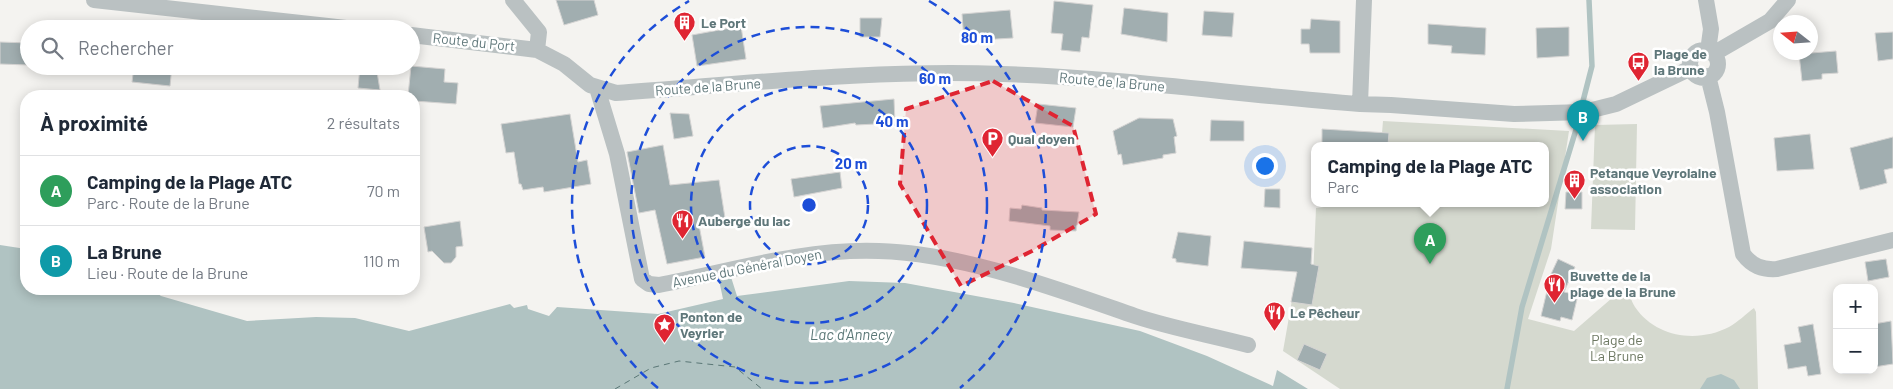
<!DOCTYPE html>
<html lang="fr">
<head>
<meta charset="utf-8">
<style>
  body { margin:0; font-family:Barlow,sans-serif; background:#f6f6f7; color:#1f2937 }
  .controls { position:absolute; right:15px; bottom:15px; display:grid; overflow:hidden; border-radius:10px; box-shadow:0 2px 12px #0003 }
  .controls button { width:45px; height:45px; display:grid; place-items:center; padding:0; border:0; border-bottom:1px solid #e0e1e3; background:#fff; color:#1f2937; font:25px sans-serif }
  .compass { position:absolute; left:1773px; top:15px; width:45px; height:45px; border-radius:50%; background:#fff; box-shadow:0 2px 12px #0003; rotate:287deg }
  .you { position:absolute; left:1264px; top:165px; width:18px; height:18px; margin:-12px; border:4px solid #fff; border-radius:50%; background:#1a73e8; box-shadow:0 0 0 8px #1a73e833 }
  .badge { display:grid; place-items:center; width:32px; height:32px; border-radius:50%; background:#d93025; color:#fff; font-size:16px; font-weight:700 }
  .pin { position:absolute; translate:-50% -41px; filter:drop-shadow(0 1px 2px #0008) }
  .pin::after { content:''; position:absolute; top:26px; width:18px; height:15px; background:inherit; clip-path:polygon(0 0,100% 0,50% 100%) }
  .popup { position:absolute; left:1311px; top:142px; width:238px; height:65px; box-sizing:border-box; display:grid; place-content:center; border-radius:10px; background:#fff; filter:drop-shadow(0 1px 4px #0005); font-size:16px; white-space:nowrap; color:#747a83 }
  .popup b { font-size:19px; color:#1f2937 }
  .popup::after { content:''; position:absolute; left:50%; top:100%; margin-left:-10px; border:10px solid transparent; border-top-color:#fff }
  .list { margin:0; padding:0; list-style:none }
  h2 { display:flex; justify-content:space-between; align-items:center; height:65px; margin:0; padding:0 20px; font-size:21px }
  h2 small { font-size:16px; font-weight:400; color:#747a83 }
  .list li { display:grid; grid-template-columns:32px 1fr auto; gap:15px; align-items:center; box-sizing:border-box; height:70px; padding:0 20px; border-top:1px solid #e0e1e3 }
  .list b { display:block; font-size:19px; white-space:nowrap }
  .list p { margin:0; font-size:16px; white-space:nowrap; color:#747a83 }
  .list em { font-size:16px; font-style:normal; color:#747a83 }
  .icon { flex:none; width:28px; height:28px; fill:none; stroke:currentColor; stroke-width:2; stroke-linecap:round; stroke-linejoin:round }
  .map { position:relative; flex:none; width:1893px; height:389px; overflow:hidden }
  .search { position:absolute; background:#fff; box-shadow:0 2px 12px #0003; left:20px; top:20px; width:400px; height:55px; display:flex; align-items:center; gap:12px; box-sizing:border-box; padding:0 18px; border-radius:28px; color:#747a83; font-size:19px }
  .panel { position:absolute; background:#fff; box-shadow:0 2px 12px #0003; left:20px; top:90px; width:400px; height:205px; border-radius:20px }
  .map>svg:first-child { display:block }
  .green { fill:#d5d9cf }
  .water { fill:#b0c3c2 }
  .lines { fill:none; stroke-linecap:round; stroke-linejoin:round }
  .stream { stroke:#b0c3c2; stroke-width:5.5 }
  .ferry { stroke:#5a7776; stroke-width:1; stroke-dasharray:6 5; stroke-linecap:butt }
  .building { fill:#a1aeb0; stroke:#d5d4d3 }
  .street { stroke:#bac1c2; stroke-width:16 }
  .marked { fill:#df2532; fill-opacity:0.2; stroke:#df2532; stroke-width:4; stroke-dasharray:10 6; stroke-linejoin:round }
  .ring { fill:none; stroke:#1d4ed8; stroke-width:2.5; stroke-dasharray:9 6 }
  .labels { text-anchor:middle; stroke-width:5; stroke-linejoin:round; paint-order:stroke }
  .poi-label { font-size:14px; font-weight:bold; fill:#5f777a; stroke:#fff; text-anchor:start }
  .street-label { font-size:14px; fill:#5f777a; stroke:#fff }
  .park-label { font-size:14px; fill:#6d7862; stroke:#fff }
  .water-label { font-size:15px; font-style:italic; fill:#5a7776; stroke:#fff }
  .centre { fill:#1d4ed8; stroke:#fff; stroke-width:2.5 }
  .ring-label { font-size:15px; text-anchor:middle; font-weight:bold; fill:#1d4ed8; stroke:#fff; stroke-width:5; stroke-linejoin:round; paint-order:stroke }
</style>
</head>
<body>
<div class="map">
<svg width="1893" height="389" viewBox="0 0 1893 389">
  <rect width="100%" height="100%" fill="#f4f3f0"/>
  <path class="green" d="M1383,121L1569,131L1551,249L1528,319L1574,331L1627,285C1629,292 1631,301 1635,307C1656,338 1698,343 1729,327C1738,322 1746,314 1754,308L1756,312L1758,389H1340L1283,351L1295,283L1313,278L1316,208L1355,203H1545V145H1381Z
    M1637,124L1635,230L1591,229L1595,125Z"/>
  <path class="water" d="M0,245L26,249V289H151L161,296L247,321L316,317L355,318L409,331L510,304L514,308L527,305L528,309L549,316L557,307L658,314L723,299L719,280L731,277L737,296L849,281L905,283L1014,303L1140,331L1207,356L1273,386L1277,370L1308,389H0Z
    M1721,374L1734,380L1740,389H1700L1707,378Z"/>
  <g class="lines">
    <path class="stream" d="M1583,101L1592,66L1589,0
      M1507,389L1522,307L1578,123"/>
    <path class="ferry" d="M615,389L651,368L679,361L735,367L762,389"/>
  </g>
  <path class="building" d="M556,0H594L598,15L564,25Z
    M1054,1L1093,5L1089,38L1082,37L1080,52L1061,50L1063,34L1051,33Z
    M1124,8L1168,13L1167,42L1121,34Z
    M1010,10L1013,38L964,41L962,14Z
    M1204,11L1234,13L1232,37L1202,35Z
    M860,18H882L880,37H860Z
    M1311,19L1340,21V53H1310L1309,44H1301V29H1310Z
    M1428,24L1486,28L1485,55L1451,53L1452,46L1428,44Z
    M741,26L746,59L697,66L692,35Z
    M1569,27V56L1537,58L1536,28Z
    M1893,32V59L1878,61L1875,33Z
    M0,42L29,43V65L0,64Z
    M1836,51L1838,73L1822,74V79L1802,81L1799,54Z
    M134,66H172L170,86L132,82Z
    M360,66H376L380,90L358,88Z
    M411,66L445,69L444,82L458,83L456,104L414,101V96H408Z
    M894,99L895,123L856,125L855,123L823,128L820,106Z
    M1038,104L1076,108L1073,127L1035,123Z
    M670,113L689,114L693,136L674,139Z
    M570,114L578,162L587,160L591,184L544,192L543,187L523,190L521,184H519L514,152L506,153L501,124Z
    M1139,118L1173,119L1177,136L1174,137L1176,153L1163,155V158L1123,165L1121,154L1118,155L1113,131Z
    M1211,120L1244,121V141H1210Z
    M1322,129L1389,133L1388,145H1322Z
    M1810,134L1814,169L1777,171L1774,138Z
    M1893,137V168L1884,170L1887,183L1860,190L1850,148Z
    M663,145L670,185L719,180L725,218L699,225L705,257L667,264L655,210L639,213L627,152Z
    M840,172L842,188L794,197L791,179Z
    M1265,189H1280V208L1264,207Z
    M1566,192H1582V209H1565Z
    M1022,205L1042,208V210L1079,212L1076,231L1050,230V226L1009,221L1010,208L1021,209Z
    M460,221L463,246L456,247V257L451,263H444L432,251L428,252L424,227Z
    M1178,232L1211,236L1208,266L1176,262V259L1172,258Z
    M1244,241L1312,248L1311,264L1319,266L1312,305L1291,302L1297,272L1241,268Z
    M1558,259L1575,267L1564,292L1578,295L1572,320L1561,317L1560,321L1541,316L1551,274Z
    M1886,259L1889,277L1868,281L1865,262Z
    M1891,321L1893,364L1874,367V324Z
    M1813,324L1821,374L1808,376L1806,366L1788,369L1784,345L1801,342L1798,327Z
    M1304,344L1327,354L1320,370L1297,360Z"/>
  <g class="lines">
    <path class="street" d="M94,0L355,29
      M513,0L539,32L537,50
      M1706,0L1711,29L1708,51
      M411,35L537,50L564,64L590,85L616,93C744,84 875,69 1003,74C1123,78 1241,95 1360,104L1391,105L1514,114L1584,112L1616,104L1691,68
      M1690 64a14 14 0 1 1 28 0a14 14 0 1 1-28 0Z
      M1713,54L1770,21L1788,0
      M1708,76L1717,112L1743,254C1752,266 1762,270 1777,269L1893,240
      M597,88L617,154L642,279L649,284L659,285C731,271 805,248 879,251C961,253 1057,289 1135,316C1171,328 1210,335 1248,345
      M1360,104L1364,0"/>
  </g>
  <path class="marked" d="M993,81L1073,126L1096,214L1032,251L961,286L900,184L906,109Z"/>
  <g class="ring">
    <circle cx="809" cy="205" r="59"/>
    <circle cx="809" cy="205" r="118"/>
    <circle cx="809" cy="205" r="178"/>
    <path d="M658 388A237 237 0 0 1 689 1M929 1A237 237 0 0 1 960 388"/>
  </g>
  <defs>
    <symbol id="building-pin" viewBox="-11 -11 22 30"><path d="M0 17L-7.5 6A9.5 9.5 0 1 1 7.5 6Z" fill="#df2532" stroke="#fff"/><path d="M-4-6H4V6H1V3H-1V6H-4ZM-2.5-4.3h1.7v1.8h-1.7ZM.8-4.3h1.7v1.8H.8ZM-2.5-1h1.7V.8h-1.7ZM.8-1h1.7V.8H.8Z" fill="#fff"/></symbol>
    <symbol id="bus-pin" viewBox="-11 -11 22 30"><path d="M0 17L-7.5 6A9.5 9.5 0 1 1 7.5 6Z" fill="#df2532" stroke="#fff"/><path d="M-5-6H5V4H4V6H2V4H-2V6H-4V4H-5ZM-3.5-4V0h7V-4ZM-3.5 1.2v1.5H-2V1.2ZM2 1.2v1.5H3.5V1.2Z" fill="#fff"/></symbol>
    <symbol id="parking-pin" viewBox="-11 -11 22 30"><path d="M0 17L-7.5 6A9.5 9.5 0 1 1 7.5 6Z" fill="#df2532" stroke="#fff"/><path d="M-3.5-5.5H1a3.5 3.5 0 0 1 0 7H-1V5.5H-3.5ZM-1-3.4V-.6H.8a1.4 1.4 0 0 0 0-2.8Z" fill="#fff"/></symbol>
    <symbol id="restaurant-pin" viewBox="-11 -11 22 30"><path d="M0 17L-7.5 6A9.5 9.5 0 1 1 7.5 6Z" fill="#df2532" stroke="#fff"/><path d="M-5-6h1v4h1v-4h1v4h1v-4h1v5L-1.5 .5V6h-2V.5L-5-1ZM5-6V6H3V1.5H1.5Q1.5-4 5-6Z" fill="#fff"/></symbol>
    <symbol id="sight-pin" viewBox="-11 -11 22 30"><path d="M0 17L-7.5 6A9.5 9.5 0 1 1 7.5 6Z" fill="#df2532" stroke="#fff"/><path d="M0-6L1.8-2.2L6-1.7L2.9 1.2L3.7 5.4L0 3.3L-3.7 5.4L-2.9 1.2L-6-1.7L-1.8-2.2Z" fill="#fff"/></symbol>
  </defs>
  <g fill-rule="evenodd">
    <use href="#building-pin" x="672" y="10" width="25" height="34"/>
    <use href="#bus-pin" x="1626" y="50" width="25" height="34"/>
    <use href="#parking-pin" x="980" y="126" width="25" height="34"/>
    <use href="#building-pin" x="1562" y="168" width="25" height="34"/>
    <use href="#restaurant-pin" x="670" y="208" width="25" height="34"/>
    <use href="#restaurant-pin" x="1542" y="272" width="25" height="34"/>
    <use href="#restaurant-pin" x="1262" y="300" width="25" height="34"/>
    <use href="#sight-pin" x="652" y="312" width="25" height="34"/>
  </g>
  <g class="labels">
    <g class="poi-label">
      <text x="701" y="28">Le Port</text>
      <text x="1654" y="59">Plage de<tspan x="1654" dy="16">la Brune</tspan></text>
      <text x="1008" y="144">Quai doyen</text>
      <text x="1590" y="178">Petanque Veyrolaine<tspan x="1590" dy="16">association</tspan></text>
      <text x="698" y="226">Auberge du lac</text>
      <text x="1570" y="281">Buvette de la<tspan x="1570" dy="16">plage de la Brune</tspan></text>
      <text x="1290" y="318">Le Pêcheur</text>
      <text x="680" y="322">Ponton de<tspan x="680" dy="16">Veyrier</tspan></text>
    </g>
    <g class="street-label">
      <text transform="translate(474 42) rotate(6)" y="5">Route du Port</text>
      <text transform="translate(1112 82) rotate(5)" y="5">Route de la Brune</text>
      <text transform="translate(708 87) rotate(-4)" y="5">Route de la Brune</text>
      <text transform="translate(747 268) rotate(-11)" y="5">Avenue du Général Doyen</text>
    </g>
    <g class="park-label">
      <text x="1617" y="345">Plage de<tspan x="1617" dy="16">La Brune</tspan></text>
    </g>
    <g class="water-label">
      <text x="851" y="340">Lac d'Annecy</text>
    </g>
  </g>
  <circle cx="809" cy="205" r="8" class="centre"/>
  <g class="ring-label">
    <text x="977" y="43">80 m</text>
    <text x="935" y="84">60 m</text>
    <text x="892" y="127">40 m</text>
    <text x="851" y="169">20 m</text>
  </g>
</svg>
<div class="controls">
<button>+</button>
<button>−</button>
</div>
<svg class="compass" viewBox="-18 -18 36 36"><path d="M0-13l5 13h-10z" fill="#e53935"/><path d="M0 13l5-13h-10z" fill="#747a83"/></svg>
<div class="you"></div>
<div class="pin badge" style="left:1430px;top:264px;background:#2e9e5b">A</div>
<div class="popup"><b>Camping de la Plage ATC</b>Parc</div>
<div class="pin badge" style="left:1583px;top:141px;background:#0f9aa8">B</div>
<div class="search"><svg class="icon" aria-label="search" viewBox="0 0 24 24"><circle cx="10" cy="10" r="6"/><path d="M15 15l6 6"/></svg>Rechercher</div>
<section class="panel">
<h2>À proximité<small>2 résultats</small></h2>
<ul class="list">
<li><span class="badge" style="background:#2e9e5b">A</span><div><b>Camping de la Plage ATC</b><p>Parc · Route de la Brune</p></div><em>70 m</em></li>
<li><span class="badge" style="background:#0f9aa8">B</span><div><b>La Brune</b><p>Lieu · Route de la Brune</p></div><em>110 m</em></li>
</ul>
</section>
</div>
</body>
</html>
